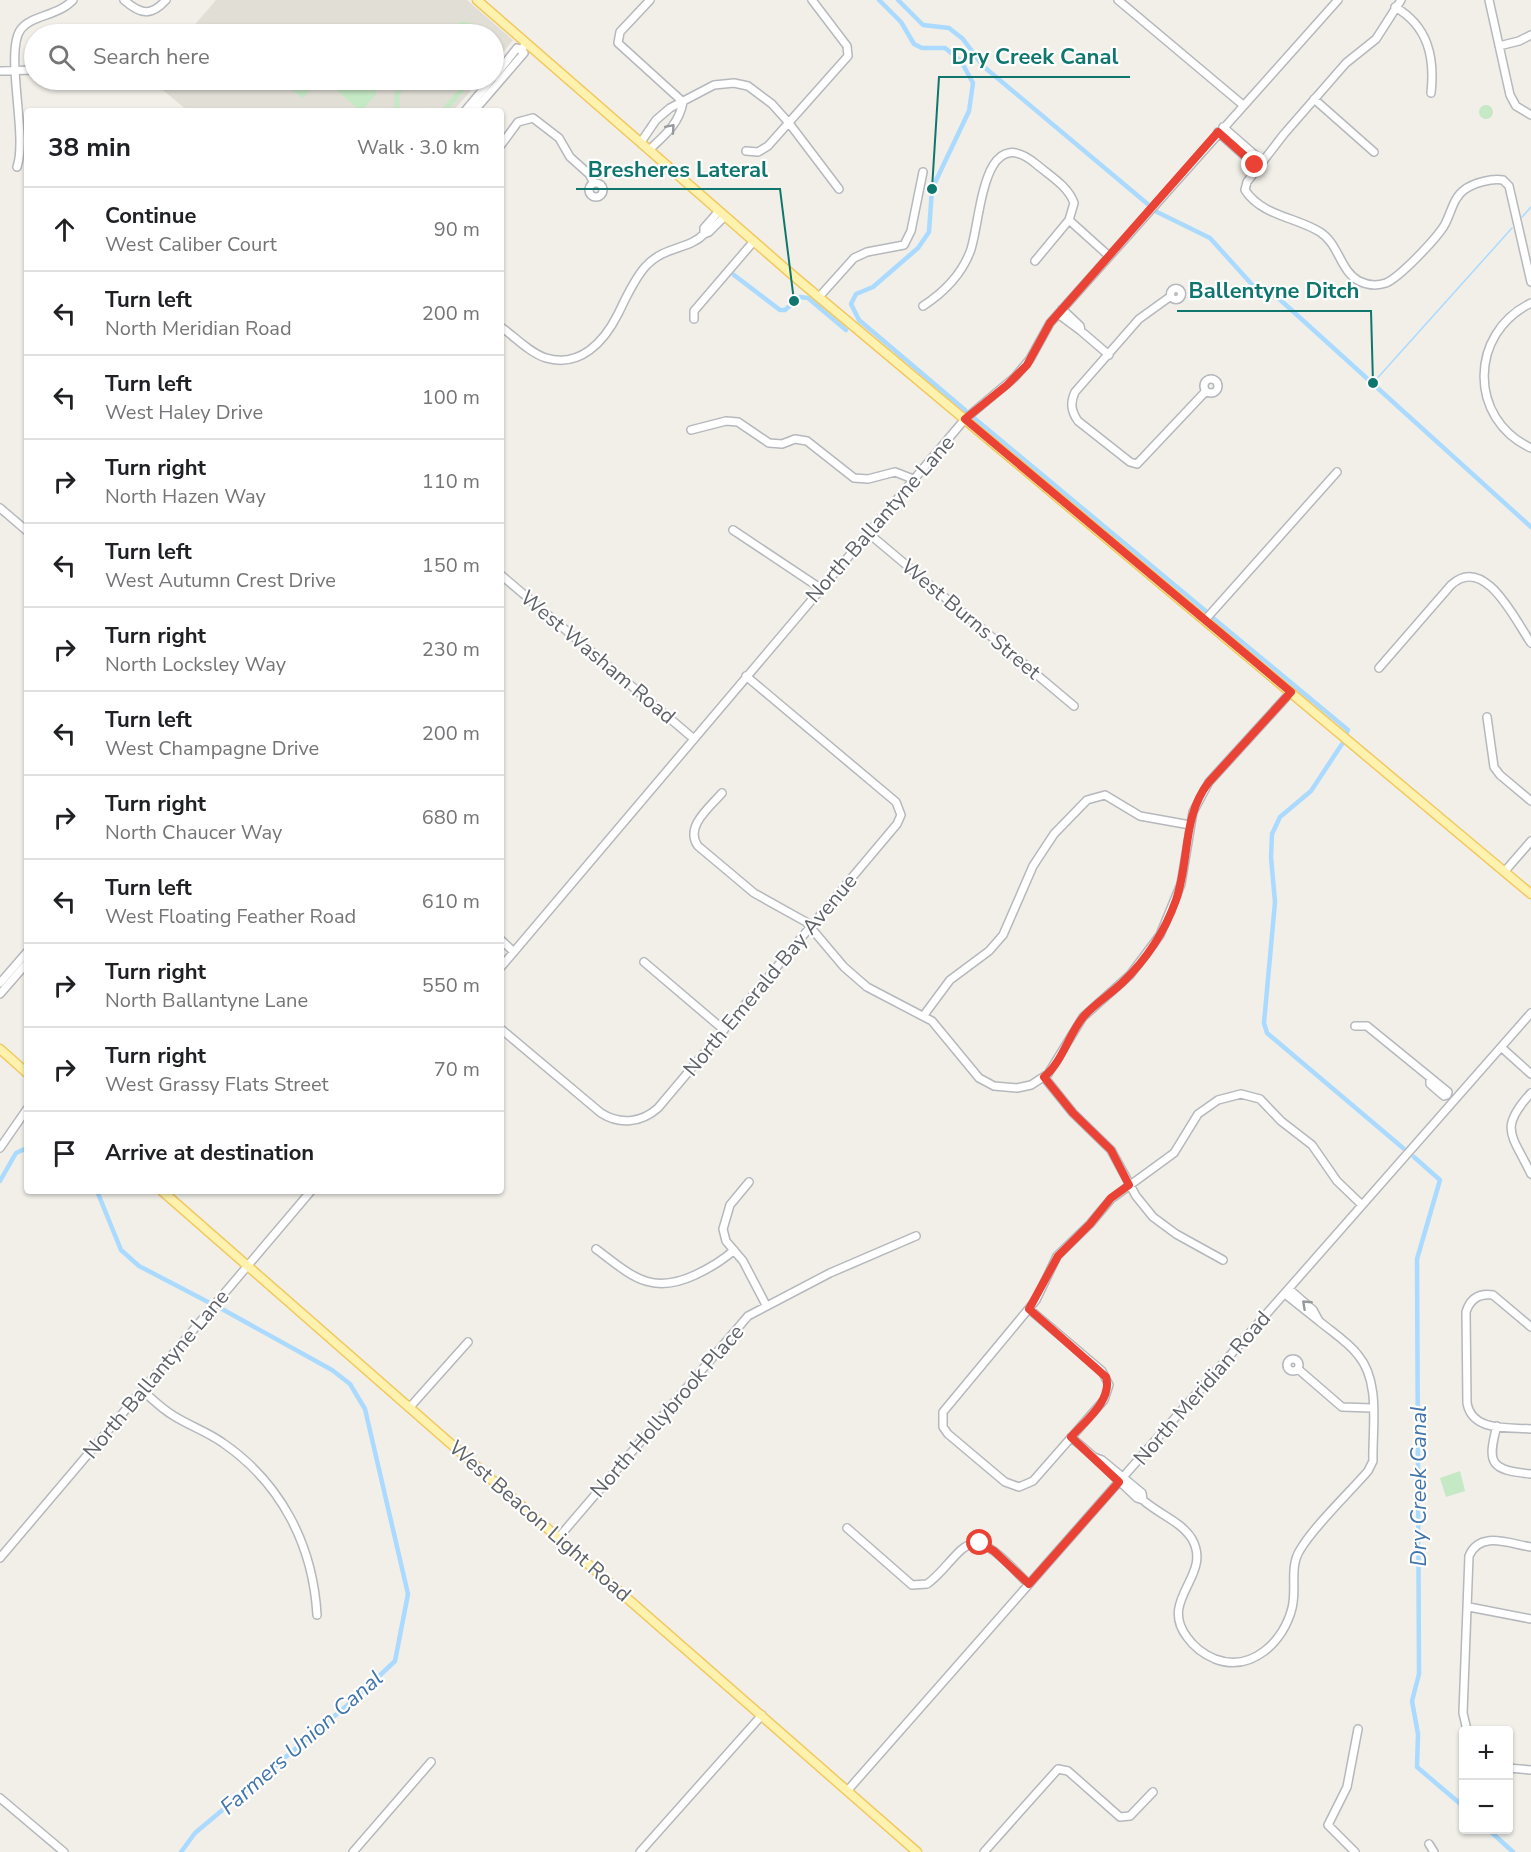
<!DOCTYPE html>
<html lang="en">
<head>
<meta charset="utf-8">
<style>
  body { margin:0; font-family:"Nunito Sans",sans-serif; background:#f6f6f6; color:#202124 }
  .controls { position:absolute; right:18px; bottom:18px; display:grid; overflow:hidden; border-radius:6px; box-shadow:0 2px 4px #0004 }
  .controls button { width:54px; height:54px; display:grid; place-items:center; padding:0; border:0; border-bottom:2px solid #e0e0e0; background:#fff; color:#202124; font:30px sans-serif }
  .stop { position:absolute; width:18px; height:18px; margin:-14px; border:4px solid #ea4335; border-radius:50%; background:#fff }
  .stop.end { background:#ea4335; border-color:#fff; box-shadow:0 2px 6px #0008 }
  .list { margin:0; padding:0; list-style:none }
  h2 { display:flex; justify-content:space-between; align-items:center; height:78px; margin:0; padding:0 24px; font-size:26px }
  h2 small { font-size:20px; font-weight:400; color:#757577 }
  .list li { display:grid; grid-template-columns:39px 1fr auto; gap:18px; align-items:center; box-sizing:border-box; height:84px; padding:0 24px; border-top:2px solid #e0e0e0 }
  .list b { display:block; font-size:22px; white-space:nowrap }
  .list p { margin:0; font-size:20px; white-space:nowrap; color:#757577 }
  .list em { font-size:20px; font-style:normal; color:#757577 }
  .icon { flex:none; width:33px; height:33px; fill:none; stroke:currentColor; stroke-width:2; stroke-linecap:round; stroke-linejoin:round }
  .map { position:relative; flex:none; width:1531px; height:1852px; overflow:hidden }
  .search { position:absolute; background:#fff; box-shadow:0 2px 4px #0004; left:24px; top:24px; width:480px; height:66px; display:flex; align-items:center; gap:15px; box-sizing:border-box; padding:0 21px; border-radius:33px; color:#757577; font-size:22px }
  .panel { position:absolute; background:#fff; box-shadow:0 2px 4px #0004; left:24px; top:108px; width:480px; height:1086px; border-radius:6px }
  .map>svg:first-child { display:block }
  .education { fill:#e1ded6 }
  .green { fill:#c5e8c5 }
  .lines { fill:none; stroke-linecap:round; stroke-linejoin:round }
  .stream { stroke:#aadaff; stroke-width:1.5 }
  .canal { stroke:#aadaff; stroke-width:4.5 }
  .minor-casing { stroke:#b5b8bc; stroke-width:10 }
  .major-casing { stroke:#f2c960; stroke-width:11 }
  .minor { stroke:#fff; stroke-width:7 }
  .major { stroke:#fff2af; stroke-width:8 }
  .oneway { stroke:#979a9d }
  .route { stroke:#ea4335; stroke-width:8 }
  .labels { text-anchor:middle; stroke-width:4.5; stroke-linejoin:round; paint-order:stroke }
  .street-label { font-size:21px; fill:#5f6368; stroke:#fff }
  .water-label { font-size:22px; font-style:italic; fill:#4174aa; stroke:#fff }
  .leader { fill:none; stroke:#0f766e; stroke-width:2 }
  .callout-dot { fill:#0f766e; stroke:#fff; stroke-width:2 }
  .callout-label { font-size:22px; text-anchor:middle; font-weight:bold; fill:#0f766e; stroke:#fff; stroke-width:4.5; stroke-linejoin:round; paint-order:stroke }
</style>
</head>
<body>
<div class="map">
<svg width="1531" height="1852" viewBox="0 0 1531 1852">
  <rect width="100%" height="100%" fill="#f1efe8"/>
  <path class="education" d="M216,0H467L513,40L494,63V34H187Z
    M151,80H480L453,111H188Z"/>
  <path class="green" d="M463,22L475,24L487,34L465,27L442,34L452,25Z
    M282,80H281H319L303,98L287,87Z
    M338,80H389L376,90V94L363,109L359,110L334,88Z
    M404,80H410L399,95L400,111H395L394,94Z
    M467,80H473L447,111H440Z
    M1479 112a7 7 0 1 1 14 0a7 7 0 1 1-14 0Z
    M1460,1471L1465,1491L1446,1497L1440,1478Z"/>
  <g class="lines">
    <path class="stream" d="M1522,217L1531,207
      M1373,383L1512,228"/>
    <path class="canal" d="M879,0L901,22L914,44L922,48H945L961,61L973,83L969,111L932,189L929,232L918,248L873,287L856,294L851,304L859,320L965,410
      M898,0L923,25L949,28L963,39L983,66L1150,206
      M1157,212L1210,238L1256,289
      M734,275L780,310H785L800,297L808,298L846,330
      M1263,292L1276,296L1531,527
      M974,418L1208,613
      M1213,618L1348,730L1346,734
      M1342,744L1311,791L1280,817L1272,834L1271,857L1275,902L1264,1023L1267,1033L1403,1148
      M1414,1157L1440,1180L1417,1259L1419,1674L1412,1701L1418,1734L1417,1767L1464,1807
      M0,1181L16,1153L27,1148
      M97,1191L121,1250L139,1266L210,1303
      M1489,1830L1513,1852
      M181,1852L195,1833L356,1698L395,1661L408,1594L365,1409L350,1384L332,1370L222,1309"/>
    <defs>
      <path id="minor" d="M124,0C140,14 151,17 166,0
        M650,0L620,32L618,43L683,102
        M1118,0L1243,105
        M1401,0L1376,39L1346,63L1284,134L1247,182L1245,190C1262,216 1296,217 1320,232C1339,244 1340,271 1359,281C1367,285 1377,286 1386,283C1400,277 1435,240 1444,226C1451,214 1453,198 1464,190C1473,183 1492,178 1503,180L1509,186L1531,282
        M1489,0L1510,95L1516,106L1531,115
        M1395,7C1428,26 1435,57 1431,93
        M1499,46L1519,41L1531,35
        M0,71L34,70
        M494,77L517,48L521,50
        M1314,99L1374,152
        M465,111L491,80
        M474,111L524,53L521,50L526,44
        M1223,127L1263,162
        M1218,132L1258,168
        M641,142L656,120L670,108L714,85L734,83L748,86L772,104L789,123L839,189
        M501,145L518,122L533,118L559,138L570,157L589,174L594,183
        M649,150C665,135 679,124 683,102
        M746,151L758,152L768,146L848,56L847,46L812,0
        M17,167C28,135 4,51 21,29C32,15 58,16 73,0
        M589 190a7 7 0 1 1 14 0a7 7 0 1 1-14 0Z
        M718,212L704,228V234L709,232L724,217
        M1069,220L1109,256
        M1170.5 294a5.5 5.5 0 1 1 11 0a5.5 5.5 0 1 1-11 0Z
        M1171,296L1139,319L1075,392C1070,403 1071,411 1078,421L1130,462L1137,464L1206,391
        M819,297L854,258L867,252L904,245L911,231L923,172
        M1531,303C1469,333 1468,419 1531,448
        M923,306C943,293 961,275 970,252C981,224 981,118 1036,164C1049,175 1068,186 1074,203L1069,220L1035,261
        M1058,314L1081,331L1080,326L1062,309
        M694,319V311L754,241
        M501,327C515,337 530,353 546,358C580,368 604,342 618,314C626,298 633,281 645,267C665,245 689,250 704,234
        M1081,331L1109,355
        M1204 386a7 7 0 1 1 14 0a7 7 0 1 1-14 0Z
        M691,430L726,421L738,422L769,443L782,444L795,439L807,441L854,478L868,479L895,472L913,479
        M0,508L27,531
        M733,530L820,588
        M867,532L1074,706
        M501,575L694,739
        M1205,620L1337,472
        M1379,668L1451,585C1485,554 1515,620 1531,643
        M1487,717L1494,767L1500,775L1531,801
        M722,793C710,807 684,827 698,846L754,893L806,922L844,967L867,987L932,1021L979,1078L994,1086L1017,1088L1031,1085L1048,1074L1083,1017L1130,975L1160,935L1181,884L1193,812L1209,782L1291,692
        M1505,871L1531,841
        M501,940L514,952
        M644,962L724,1030
        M501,967L965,419L1015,377L1030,359L1050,323L1338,0
        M0,983L27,952
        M0,994L27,963
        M924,1015L950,980L989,951L1003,935L1033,866L1054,834L1087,800L1105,795L1140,816L1190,825
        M1355,1026H1367L1448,1092L1447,1095L1444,1096L1430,1084V1080
        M501,1029L601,1113C620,1125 641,1123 658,1108L897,824L901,815L896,802L746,676
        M1501,1047L1531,1074
        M1044,1077L1073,1113L1111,1150L1136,1196L1153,1217L1176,1234L1223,1260
        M1531,1093C1498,1129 1512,1134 1531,1174
        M0,1148L27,1109
        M749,1182L730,1205L723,1229L726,1241L743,1261L766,1305
        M596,1249C631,1275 650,1296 695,1275C710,1268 722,1261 734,1250
        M1285,1294L1319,1321L1313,1310L1289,1289
        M1029,1309L1102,1371L1109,1385L1104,1400L1033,1481L1019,1487L1005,1482L948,1434L943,1427V1412L1036,1300L1057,1256L1090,1224L1111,1199L1174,1153L1198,1114L1218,1100L1241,1094L1260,1099L1281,1121L1312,1145L1337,1181L1362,1205
        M1531,1327L1493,1295C1479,1293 1470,1299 1466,1312L1467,1403C1472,1432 1508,1427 1531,1429
        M1287 1365a6 6 0 1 1 12 0a6 6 0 1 1-12 0Z
        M1298,1369L1342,1407L1372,1408
        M142,1390C152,1399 162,1409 174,1416C190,1426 208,1432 223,1443C281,1483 313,1545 317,1615
        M410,1407L468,1342
        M1497,1426C1486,1465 1492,1470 1531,1474
        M1071,1437L1094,1457
        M1143,1500L1142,1493L1102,1460L1094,1457L1137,1498L1143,1500C1157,1513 1182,1522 1192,1539C1213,1576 1158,1599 1187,1637C1194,1647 1203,1654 1215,1659C1252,1673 1284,1641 1292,1608C1297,1589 1289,1567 1300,1550C1314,1526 1349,1493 1368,1471L1373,1461C1372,1428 1381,1382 1358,1355C1348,1342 1332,1332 1319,1321
        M847,1528L912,1585L927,1584C940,1575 949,1561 961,1550C984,1528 1012,1570 1029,1584
        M559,1537L748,1316L830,1273L916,1236
        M0,1558L311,1191
        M1469,1607L1531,1619
        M1467,1730L1463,1713L1469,1556C1480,1530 1510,1544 1531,1547
        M1508,1768L1531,1770
        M848,1790L1531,1013
        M0,1798L64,1852
        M1429,1844L1434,1852
        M353,1852L431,1762
        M640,1852L762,1715
        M984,1852L1058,1769L1068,1771L1120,1817L1130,1816L1153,1792
        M1355,1852L1328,1825L1347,1787L1358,1729"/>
      <path id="major" d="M477,0L796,278L1531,894
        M0,1049L27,1073
        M162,1191L917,1852"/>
    </defs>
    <use href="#minor" class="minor-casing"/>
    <use href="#major" class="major-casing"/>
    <use href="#minor" class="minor"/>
    <use href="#major" class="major"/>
  </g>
  <defs><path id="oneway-chevron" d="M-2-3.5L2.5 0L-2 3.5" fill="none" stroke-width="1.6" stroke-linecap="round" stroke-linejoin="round" transform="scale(1.5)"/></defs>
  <g class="oneway">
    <use href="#oneway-chevron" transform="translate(671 128) rotate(-49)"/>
    <use href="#oneway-chevron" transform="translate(1306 1304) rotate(-137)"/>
  </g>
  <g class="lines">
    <path class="route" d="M980,1543L994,1551L1029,1584L1119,1482L1071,1437C1085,1421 1113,1400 1106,1377L1029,1309L1058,1256L1090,1224L1111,1198L1129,1185L1111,1150L1073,1113L1044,1077C1063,1061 1068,1035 1084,1016C1095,1004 1109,995 1122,983C1146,960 1165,931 1176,900C1190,860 1182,816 1209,782L1291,692L965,419L1007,385L1027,365L1050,323L1218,132L1255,165"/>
  </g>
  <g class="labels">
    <g class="street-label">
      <text transform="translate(880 519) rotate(-49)" y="7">North Ballantyne Lane</text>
      <text transform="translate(971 619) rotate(40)" y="7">West Burns Street</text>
      <text transform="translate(598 657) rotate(40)" y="7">West Washam Road</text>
      <text transform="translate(770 975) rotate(-50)" y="7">North Emerald Bay Avenue</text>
      <text transform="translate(156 1374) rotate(-50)" y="7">North Ballantyne Lane</text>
      <text transform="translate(1202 1388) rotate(-49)" y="7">North Meridian Road</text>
      <text transform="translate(667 1411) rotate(-49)" y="7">North Hollybrook Place</text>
      <text transform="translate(540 1521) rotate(41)" y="7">West Beacon Light Road</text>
    </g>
    <g class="water-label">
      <text transform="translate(1418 1486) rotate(-90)" y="8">Dry Creek Canal</text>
      <text transform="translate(301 1742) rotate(-41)" y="8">Farmers Union Canal</text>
    </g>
  </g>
  <path class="leader" d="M932 189L939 77H1130M794 301L780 189H576M1373 383L1371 311H1177"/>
  <g class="callout-dot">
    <circle cx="932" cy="189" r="6"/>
    <circle cx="794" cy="301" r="6"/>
    <circle cx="1373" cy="383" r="6"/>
  </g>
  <g class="callout-label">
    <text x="1035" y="64">Dry Creek Canal</text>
    <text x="678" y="177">Bresheres Lateral</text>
    <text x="1274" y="298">Ballentyne Ditch</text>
  </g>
</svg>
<div class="controls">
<button>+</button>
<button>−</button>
</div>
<div class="stop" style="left:980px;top:1543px"></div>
<div class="stop end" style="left:1255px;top:165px"></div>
<div class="search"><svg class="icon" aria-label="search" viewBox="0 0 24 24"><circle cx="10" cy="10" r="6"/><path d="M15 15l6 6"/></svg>Search here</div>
<section class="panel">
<h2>38 min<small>Walk · 3.0 km</small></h2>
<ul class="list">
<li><svg class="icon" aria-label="ahead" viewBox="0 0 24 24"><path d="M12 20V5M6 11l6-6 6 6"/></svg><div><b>Continue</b><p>West Caliber Court</p></div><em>90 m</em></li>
<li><svg class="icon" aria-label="left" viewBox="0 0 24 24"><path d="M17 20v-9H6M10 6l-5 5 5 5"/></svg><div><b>Turn left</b><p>North Meridian Road</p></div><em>200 m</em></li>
<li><svg class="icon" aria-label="left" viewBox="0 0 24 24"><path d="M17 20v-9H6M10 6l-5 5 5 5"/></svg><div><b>Turn left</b><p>West Haley Drive</p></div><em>100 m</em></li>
<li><svg class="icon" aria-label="right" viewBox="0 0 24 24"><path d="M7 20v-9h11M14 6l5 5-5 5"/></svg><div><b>Turn right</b><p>North Hazen Way</p></div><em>110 m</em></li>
<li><svg class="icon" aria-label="left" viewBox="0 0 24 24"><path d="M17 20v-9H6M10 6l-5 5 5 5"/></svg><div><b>Turn left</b><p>West Autumn Crest Drive</p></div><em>150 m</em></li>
<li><svg class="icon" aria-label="right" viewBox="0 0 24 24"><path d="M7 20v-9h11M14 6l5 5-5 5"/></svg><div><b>Turn right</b><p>North Locksley Way</p></div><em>230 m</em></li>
<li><svg class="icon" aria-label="left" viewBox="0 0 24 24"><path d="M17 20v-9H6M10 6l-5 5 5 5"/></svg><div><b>Turn left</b><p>West Champagne Drive</p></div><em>200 m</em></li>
<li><svg class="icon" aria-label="right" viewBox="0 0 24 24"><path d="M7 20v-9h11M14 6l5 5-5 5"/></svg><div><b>Turn right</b><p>North Chaucer Way</p></div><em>680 m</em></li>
<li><svg class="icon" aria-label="left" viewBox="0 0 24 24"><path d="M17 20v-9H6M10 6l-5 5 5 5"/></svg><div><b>Turn left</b><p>West Floating Feather Road</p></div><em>610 m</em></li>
<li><svg class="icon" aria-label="right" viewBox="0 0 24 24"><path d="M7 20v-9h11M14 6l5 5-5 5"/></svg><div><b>Turn right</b><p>North Ballantyne Lane</p></div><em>550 m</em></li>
<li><svg class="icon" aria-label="right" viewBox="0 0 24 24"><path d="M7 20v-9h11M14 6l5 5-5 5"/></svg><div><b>Turn right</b><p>West Grassy Flats Street</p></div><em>70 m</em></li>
<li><svg class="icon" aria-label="arrive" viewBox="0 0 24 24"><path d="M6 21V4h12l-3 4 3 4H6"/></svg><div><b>Arrive at destination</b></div></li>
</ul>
</section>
</div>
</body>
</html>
